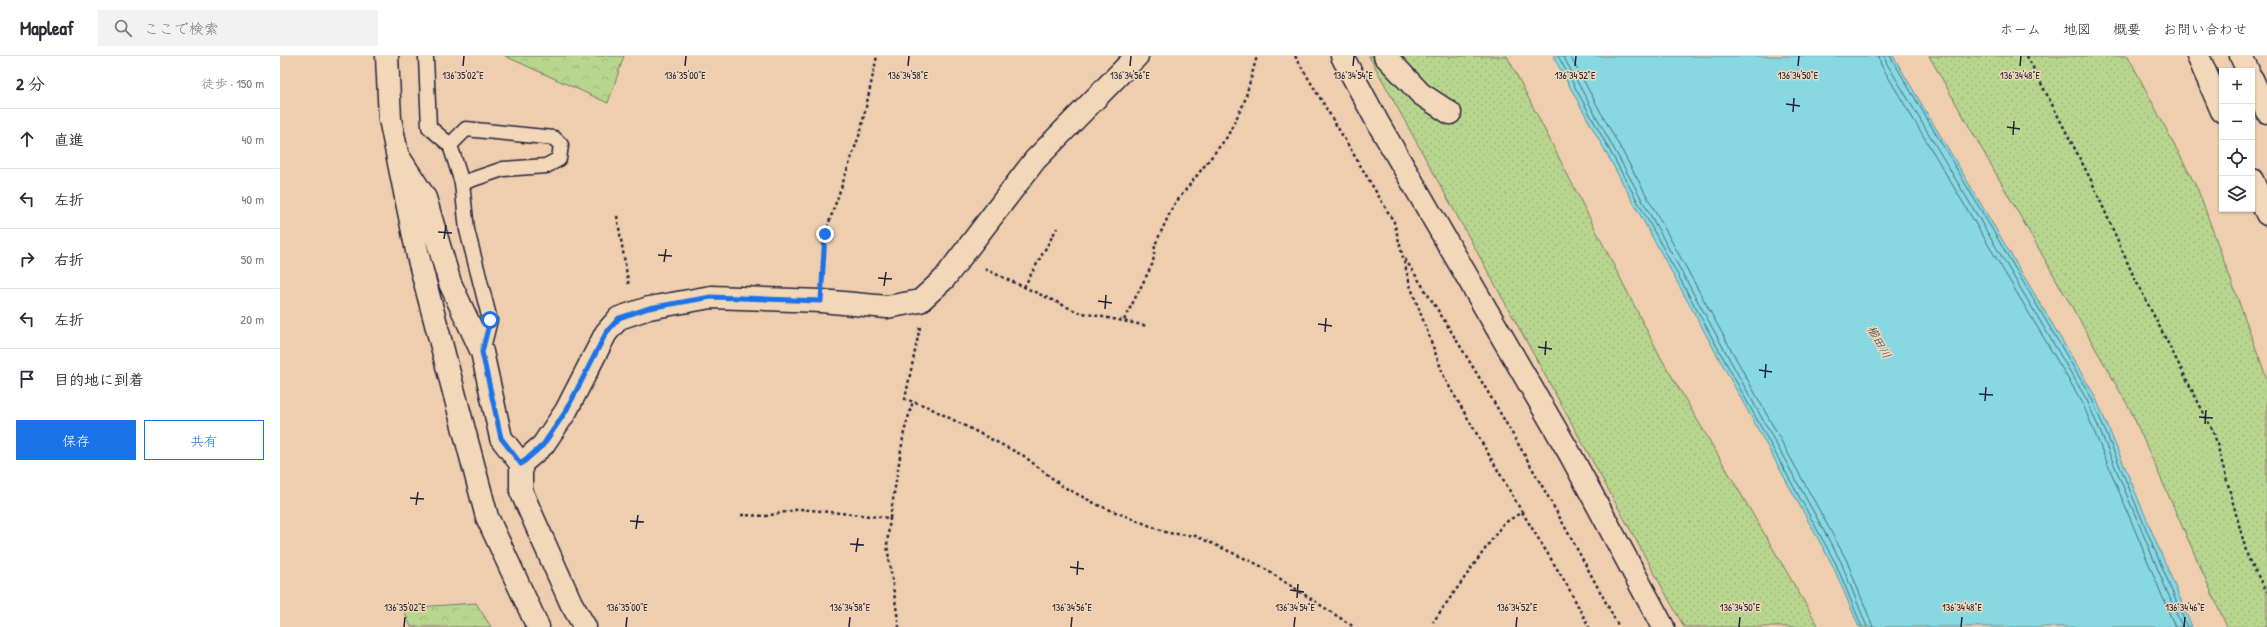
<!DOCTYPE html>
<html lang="ja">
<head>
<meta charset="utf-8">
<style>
  body { margin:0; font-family:"Patrick Hand","Klee One",sans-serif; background:#f2f2f3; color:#2b2b33 }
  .controls { position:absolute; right:12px; top:12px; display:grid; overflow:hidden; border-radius:0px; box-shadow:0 1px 3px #0004 }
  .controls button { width:36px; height:36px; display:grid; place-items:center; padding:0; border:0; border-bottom:1px solid #e1e1e2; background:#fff; color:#2b2b33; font:20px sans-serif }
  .stop { position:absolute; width:12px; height:12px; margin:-9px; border:3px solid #1a73e8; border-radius:50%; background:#fff }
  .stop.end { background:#1a73e8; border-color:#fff; box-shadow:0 1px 4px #0008 }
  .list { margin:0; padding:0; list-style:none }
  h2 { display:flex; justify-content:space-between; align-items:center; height:52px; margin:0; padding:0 16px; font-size:17px }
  h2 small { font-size:13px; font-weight:400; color:#7c7c81 }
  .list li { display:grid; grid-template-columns:26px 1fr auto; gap:12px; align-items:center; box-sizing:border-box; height:60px; padding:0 16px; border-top:1px solid #e1e1e2 }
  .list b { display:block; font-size:15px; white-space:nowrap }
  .list em { font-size:13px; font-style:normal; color:#7c7c81 }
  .actions { display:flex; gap:8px; padding:12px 16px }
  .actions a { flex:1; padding:9px 0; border:1px solid #1a73e8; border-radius:0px; text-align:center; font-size:14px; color:#1a73e8 }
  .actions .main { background:#1a73e8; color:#fff }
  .icon { flex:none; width:22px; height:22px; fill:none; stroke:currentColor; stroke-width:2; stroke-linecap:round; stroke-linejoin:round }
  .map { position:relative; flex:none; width:1987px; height:571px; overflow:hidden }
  header { display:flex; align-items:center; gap:24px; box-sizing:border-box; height:56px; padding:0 20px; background:#fff; border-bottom:1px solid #e1e1e2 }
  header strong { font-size:19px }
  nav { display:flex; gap:22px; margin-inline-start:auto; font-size:14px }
  .search { width:280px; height:36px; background:#f2f2f3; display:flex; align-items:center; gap:10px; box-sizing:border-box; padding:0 14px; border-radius:0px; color:#7c7c81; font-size:15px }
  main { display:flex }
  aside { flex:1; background:#fff }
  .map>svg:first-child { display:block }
  .grass { fill:url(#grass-dots); stroke:#6e7c65 }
  .forest { fill:url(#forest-crowns); stroke:#6e7c65 }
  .water { fill:#87d8e0; stroke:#5f8f9e }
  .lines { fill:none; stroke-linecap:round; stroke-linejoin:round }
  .shore { stroke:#4a6b7d; stroke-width:1 }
  .lane-casing { stroke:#22223b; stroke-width:17 }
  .street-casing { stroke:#22223b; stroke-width:25 }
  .path { stroke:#22223b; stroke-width:2.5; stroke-dasharray:3 3; stroke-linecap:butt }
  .lane { stroke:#f2d7b9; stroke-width:14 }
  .street { stroke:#f2d7b9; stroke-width:22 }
  .route { stroke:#1a73e8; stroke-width:5 }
  .ticks { fill:none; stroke:#22223b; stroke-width:1.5 }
  .labels { text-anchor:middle; stroke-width:3; stroke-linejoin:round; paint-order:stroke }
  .water-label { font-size:12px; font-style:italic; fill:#36465c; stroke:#f2d7b9 }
  .ticks-label { font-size:10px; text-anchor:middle; fill:#22223b; stroke:#f2d7b9; stroke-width:3; stroke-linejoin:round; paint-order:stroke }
</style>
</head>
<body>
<header>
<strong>Mapleaf</strong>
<div class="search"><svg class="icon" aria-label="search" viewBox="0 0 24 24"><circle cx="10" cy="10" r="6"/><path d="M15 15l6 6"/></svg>ここで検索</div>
<nav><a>ホーム</a><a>地図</a><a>概要</a><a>お問い合わせ</a></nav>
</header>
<main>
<aside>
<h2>2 分<small>徒歩 · 150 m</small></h2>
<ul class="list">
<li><svg class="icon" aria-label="ahead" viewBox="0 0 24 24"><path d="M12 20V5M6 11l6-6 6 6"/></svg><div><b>直進</b></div><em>40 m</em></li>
<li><svg class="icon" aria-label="left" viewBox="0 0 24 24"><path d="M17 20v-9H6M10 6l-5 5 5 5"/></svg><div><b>左折</b></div><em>40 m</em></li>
<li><svg class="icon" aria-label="right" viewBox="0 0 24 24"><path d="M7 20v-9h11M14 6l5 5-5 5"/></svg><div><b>右折</b></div><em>50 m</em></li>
<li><svg class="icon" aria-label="left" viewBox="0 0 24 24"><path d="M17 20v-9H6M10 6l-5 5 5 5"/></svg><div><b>左折</b></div><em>20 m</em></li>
<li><svg class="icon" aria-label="arrive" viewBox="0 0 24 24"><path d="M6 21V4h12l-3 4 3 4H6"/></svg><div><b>目的地に到着</b></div></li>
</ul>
<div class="actions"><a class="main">保存</a><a>共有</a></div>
</aside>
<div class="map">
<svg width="1987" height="571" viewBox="0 0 1987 571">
  <defs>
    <pattern id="grass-dots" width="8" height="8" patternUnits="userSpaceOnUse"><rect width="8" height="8" fill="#b9d68f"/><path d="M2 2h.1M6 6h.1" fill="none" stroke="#9fb77c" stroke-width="1.8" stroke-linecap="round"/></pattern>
    <pattern id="forest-crowns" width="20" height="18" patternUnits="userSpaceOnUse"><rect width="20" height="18" fill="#b9d68f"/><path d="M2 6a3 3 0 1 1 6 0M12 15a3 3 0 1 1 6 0" fill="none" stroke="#9fb77c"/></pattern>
  </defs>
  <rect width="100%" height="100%" fill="#eeceae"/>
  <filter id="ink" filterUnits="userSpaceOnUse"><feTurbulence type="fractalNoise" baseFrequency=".025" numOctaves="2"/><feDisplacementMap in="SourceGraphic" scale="8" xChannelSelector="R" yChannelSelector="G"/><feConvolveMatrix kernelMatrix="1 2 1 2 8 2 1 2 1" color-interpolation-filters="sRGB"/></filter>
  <g filter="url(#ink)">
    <path class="grass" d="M1089,0H1227L1381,302L1539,571H1404Z
      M1649,0H1848L1918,134L1987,323V571H1947L1850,353Z"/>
    <path class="forest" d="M225,0H344L328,47Z
      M196,547L211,571H131L123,552Z"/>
    <path class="water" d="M1273,0H1613L1815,340L1912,571H1579L1553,510Z"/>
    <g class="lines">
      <path class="shore" d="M1278,0L1556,508L1582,571
        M1283,0L1561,506L1587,571
        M1290,0L1566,503L1593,571
        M1599,0L1601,9L1802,346L1895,571
        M1605,0L1606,6L1807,344L1902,571
        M1610,0L1811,341L1907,571"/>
      <defs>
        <path id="lane" d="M146,2L149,71L170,89L182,127L187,174L210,264L202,296
          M170,89L186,73L274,82L281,89L279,103L266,110L223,113L182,127"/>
        <path id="street" d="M107,0L110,63L138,200L207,461L258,571
          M1062,0L1098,67L1290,398L1383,571
          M1105,0L1141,38L1170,57
          M1918,0L1942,55
          M1961,0L1968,15
          M1972,23L1987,56
          M118,100L145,142L170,227L202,296L221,382L241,408L263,389L286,355L326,277L339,262L369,252L431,241L541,245L607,251L640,245L664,223L755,104L857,0
          M1972,124L1987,158
          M241,408V435L291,547L305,571"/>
      </defs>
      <use href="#lane" class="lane-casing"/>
      <use href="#street" class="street-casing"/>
      <path class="path" d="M1015,0L1114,166L1130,229L1165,323L1242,456L1223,468L1153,566
        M1747,0L1812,126L1853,219L1934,377L1968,502L1987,536
        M337,160L349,231
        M1125,203C1203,322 1272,445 1339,571
        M705,213L798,256L868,270
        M542,219L545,178L581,74L597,0
        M744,231L777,172
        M844,264L873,207L875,189L893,150L947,81L964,47L977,0
        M640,271L625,343L646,350L744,400L782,430L818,449L888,477L916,480L979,509L1074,571
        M1242,456L1287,529L1309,571
        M461,459L486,460L520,453L610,462L624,376L633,345
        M610,462L607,489L619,571"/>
      <use href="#lane" class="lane"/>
      <use href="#street" class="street"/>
    </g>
  </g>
  <g class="lines" filter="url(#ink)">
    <path class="route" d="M210,264L202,296L221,382L241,408L263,389L286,355L326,277L339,262L369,252L431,241L541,245L545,178"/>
  </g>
  <path class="ticks" d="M183,10L184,0M405,10L406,0M628,10L629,0M850,10L851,0M1073,10L1074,0M1295,10L1296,0M1518,10L1519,0M1740,10L1741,0M1506,48L1520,50M1513,56L1514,42M1727,71L1740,73M1733,79L1734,65M158,176L172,177M164,183L166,169M378,199L392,200M384,206L386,193M598,222L612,223M604,230L606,216M818,245L832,247M825,253L826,239M1038,268L1052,270M1045,276L1046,262M1258,291L1272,293M1265,299L1266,285M1479,314L1492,316M1485,322L1486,308M1699,338L1713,339M1705,345L1706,331M1919,361L1933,362M1925,368L1926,354M130,442L144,443M136,449L138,436M350,465L364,466M356,473L358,459M570,488L584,489M576,496L578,482M790,511L804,513M797,519L798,505M1010,534L1024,536M1017,542L1018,528M124,571L125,561M346,571L347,561M569,571L570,561M791,571L792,561M1014,571L1015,561M1236,571L1237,561M1459,571L1460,561M1681,571L1682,561M1904,571L1905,561"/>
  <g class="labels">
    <g class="water-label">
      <text transform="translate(1599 286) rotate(60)" y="4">櫛田川</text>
    </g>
  </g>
  <g class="ticks-label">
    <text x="183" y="23">136°35'02"E</text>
    <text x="405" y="23">136°35'00"E</text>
    <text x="628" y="23">136°34'58"E</text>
    <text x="850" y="23">136°34'56"E</text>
    <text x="1073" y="23">136°34'54"E</text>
    <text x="1295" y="23">136°34'52"E</text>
    <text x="1518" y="23">136°34'50"E</text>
    <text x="1740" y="23">136°34'48"E</text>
    <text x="125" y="555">136°35'02"E</text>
    <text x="347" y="555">136°35'00"E</text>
    <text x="570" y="555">136°34'58"E</text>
    <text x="792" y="555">136°34'56"E</text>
    <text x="1015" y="555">136°34'54"E</text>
    <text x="1237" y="555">136°34'52"E</text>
    <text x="1460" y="555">136°34'50"E</text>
    <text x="1682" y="555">136°34'48"E</text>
    <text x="1905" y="555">136°34'46"E</text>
  </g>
</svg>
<div class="controls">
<button>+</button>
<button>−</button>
<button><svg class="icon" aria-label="locate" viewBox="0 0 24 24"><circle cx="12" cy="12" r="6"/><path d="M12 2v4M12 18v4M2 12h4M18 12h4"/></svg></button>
<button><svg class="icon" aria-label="layers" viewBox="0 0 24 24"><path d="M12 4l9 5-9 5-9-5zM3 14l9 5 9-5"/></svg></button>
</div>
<div class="stop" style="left:210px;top:264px"></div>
<div class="stop end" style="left:545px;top:178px"></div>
</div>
</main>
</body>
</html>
